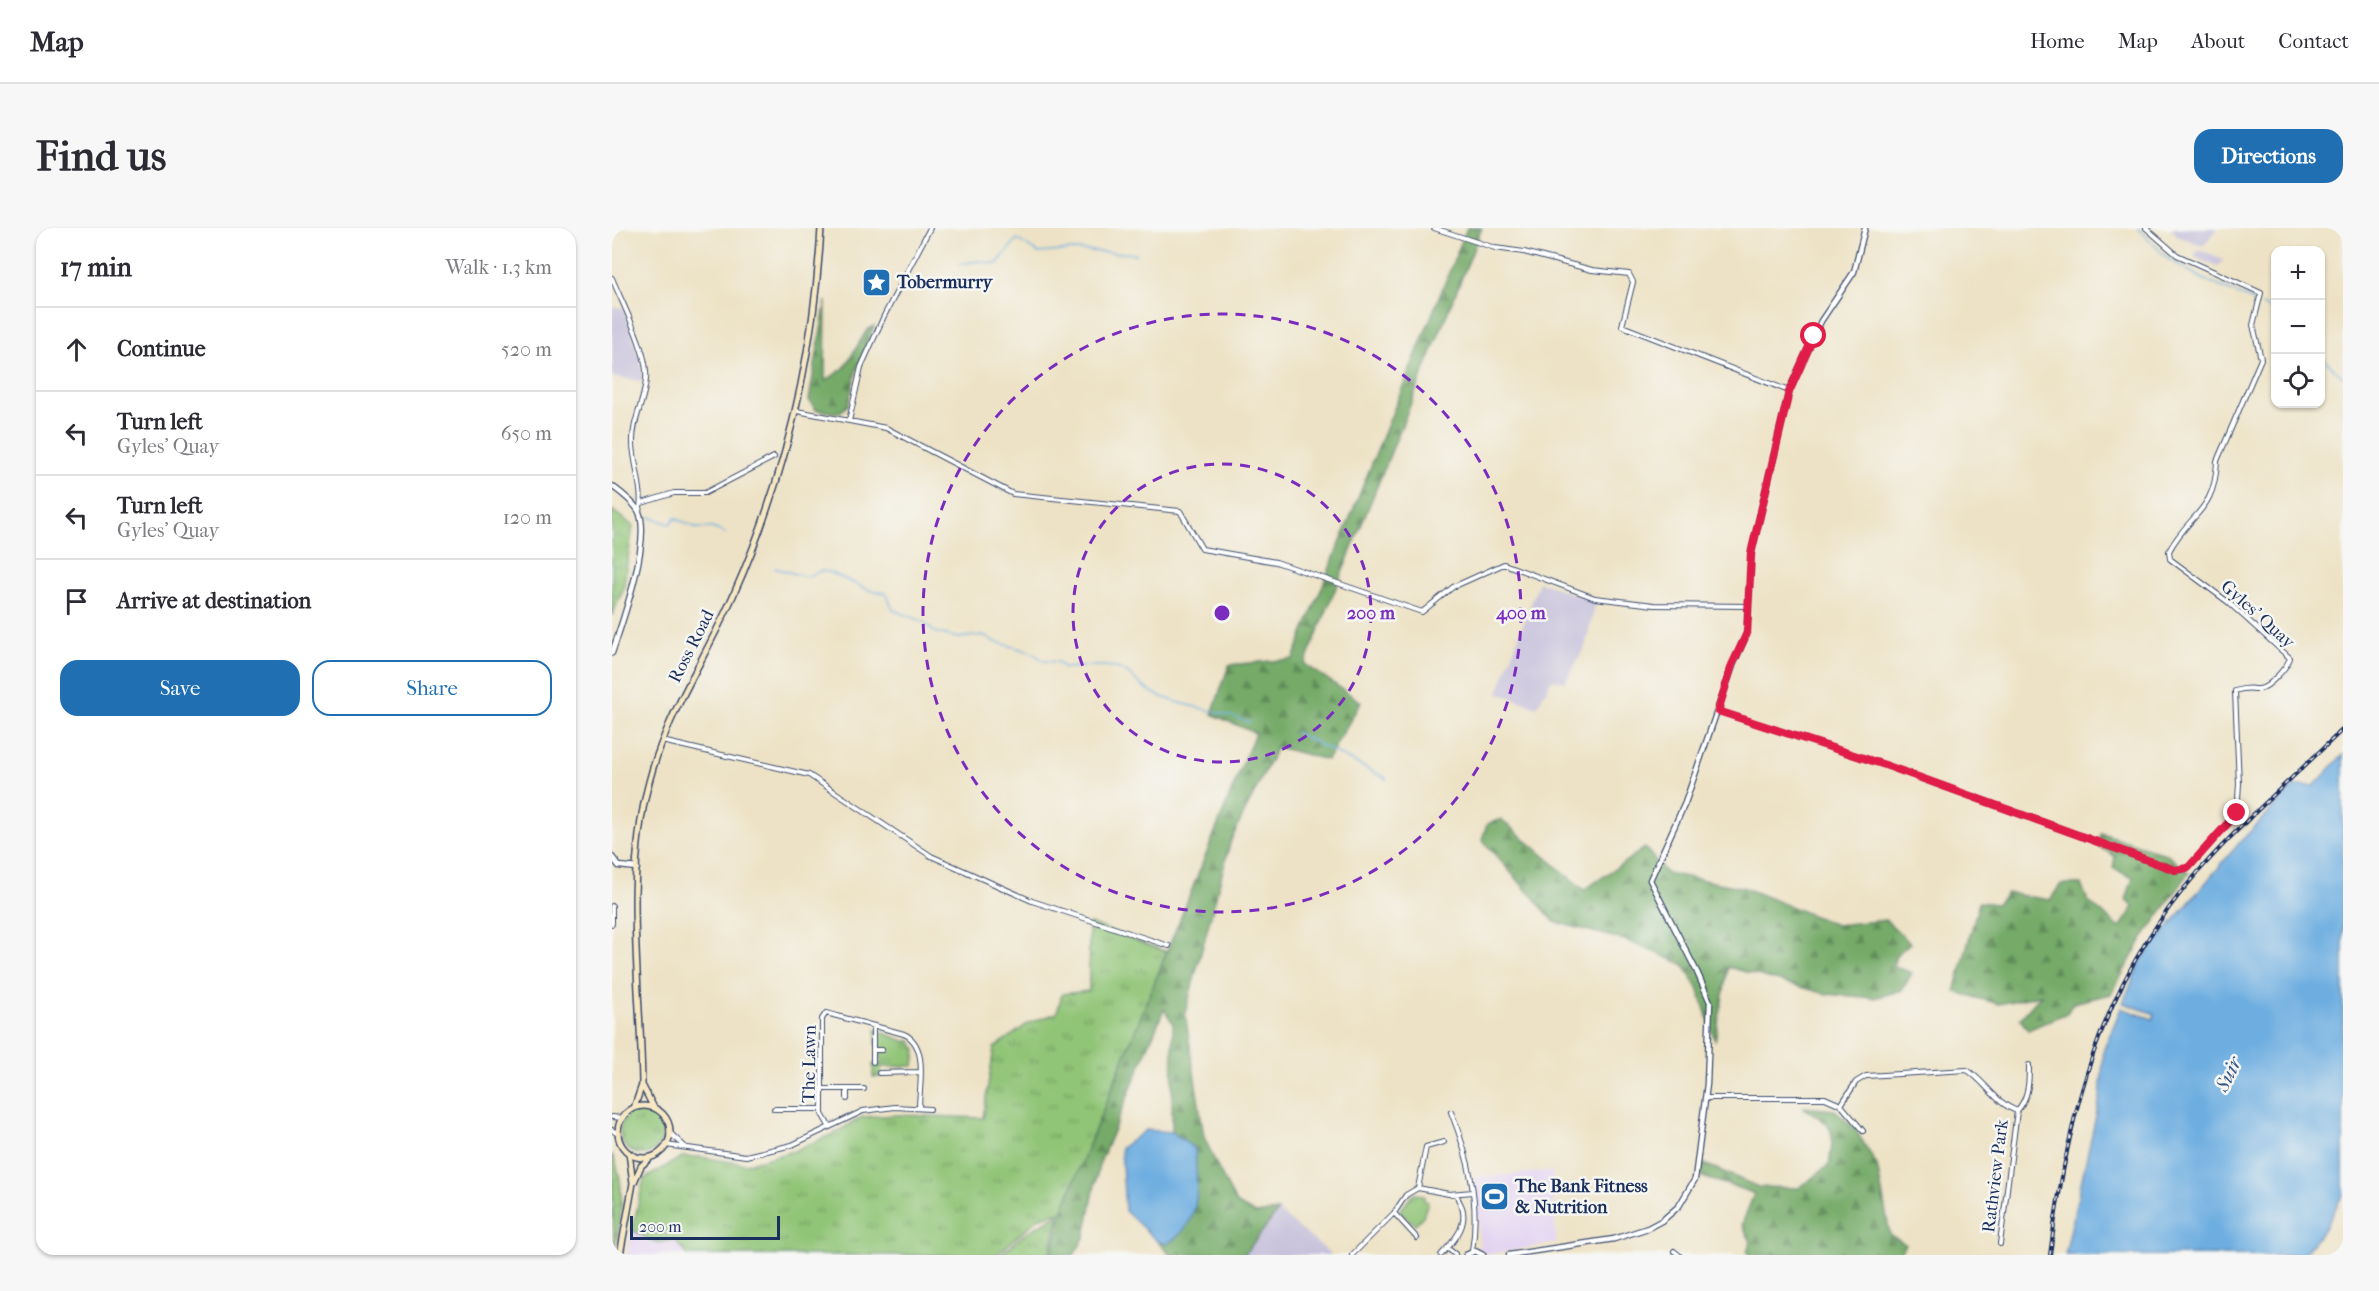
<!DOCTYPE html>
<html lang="en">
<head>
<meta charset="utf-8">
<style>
  body { margin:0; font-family:"IM FELL French Canon",serif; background:#f7f7f7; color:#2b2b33 }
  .controls { position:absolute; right:18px; top:18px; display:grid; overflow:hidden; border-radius:12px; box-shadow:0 2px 4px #0004 }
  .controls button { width:54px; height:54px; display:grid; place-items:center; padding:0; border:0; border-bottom:2px solid #e1e1e2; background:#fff; color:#2b2b33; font:30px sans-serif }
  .scale { position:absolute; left:18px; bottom:15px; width:150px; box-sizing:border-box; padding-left:6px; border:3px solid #1b2f5e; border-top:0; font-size:16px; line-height:21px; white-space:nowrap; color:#1b2f5e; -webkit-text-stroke:4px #f6f6f2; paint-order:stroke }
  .stop { position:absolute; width:18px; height:18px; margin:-14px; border:4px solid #e11d48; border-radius:50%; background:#fff }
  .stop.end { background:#e11d48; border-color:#fff; box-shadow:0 2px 6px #0008 }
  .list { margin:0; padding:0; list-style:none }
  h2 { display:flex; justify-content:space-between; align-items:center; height:78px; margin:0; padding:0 24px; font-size:26px }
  h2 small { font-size:20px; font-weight:400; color:#7c7c81 }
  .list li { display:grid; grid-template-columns:39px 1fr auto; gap:18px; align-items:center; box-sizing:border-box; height:84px; padding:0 24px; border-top:2px solid #e1e1e2 }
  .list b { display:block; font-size:22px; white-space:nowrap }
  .list p { margin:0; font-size:20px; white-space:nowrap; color:#7c7c81 }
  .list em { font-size:20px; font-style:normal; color:#7c7c81 }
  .actions { display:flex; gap:12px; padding:18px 24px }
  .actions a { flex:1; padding:14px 0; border:2px solid #1f6fb2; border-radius:18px; text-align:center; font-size:21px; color:#1f6fb2 }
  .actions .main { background:#1f6fb2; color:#fff }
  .icon { flex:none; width:33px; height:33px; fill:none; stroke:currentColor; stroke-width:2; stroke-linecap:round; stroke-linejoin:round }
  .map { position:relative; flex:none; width:1731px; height:1027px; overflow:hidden; border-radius:18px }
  header { display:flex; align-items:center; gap:36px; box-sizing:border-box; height:84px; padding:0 30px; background:#fff; border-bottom:2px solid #e1e1e2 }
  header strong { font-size:28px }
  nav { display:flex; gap:33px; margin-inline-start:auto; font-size:21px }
  .intro { display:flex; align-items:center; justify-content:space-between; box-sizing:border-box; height:144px; padding:0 36px }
  h1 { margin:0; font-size:42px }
  .button { padding:15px 27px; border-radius:18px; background:#1f6fb2; color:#fff; font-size:21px; font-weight:700 }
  main { display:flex; gap:36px; padding:0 36px }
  aside { flex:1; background:#fff; border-radius:18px; box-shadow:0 2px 4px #0004 }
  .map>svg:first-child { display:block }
  .built { fill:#e3d3f2 }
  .industrial { fill:#c6c0da }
  .grass { fill:url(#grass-tufts); stroke:#567a6a; stroke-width:1.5 }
  .forest { fill:url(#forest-firs); stroke:#486c62; stroke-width:1.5 }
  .park { fill:url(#park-crowns); stroke:#567a6a; stroke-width:1.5 }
  .water { fill:#6dade0; stroke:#446e9f; stroke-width:1.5 }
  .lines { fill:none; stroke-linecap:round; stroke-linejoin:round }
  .stream { stroke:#6dade0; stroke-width:1.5 }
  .minor-casing { stroke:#3a4a6d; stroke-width:6 }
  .tertiary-casing { stroke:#3a4a6d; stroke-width:7 }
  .secondary-casing { stroke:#3a4a6d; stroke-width:8 }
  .minor { stroke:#fff; stroke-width:4 }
  .tertiary { stroke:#fff; stroke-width:4.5 }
  .secondary { stroke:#f7e8c3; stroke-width:5 }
  .rail-casing { stroke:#1b2f5e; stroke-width:4 }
  .rail { stroke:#f6f6f2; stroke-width:1.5; stroke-dasharray:4.5; stroke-linecap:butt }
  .route { stroke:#e11d48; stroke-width:8 }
  .ring { fill:none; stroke:#7b2cbf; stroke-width:3; stroke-dasharray:10 8 }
  .labels { text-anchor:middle; stroke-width:5; stroke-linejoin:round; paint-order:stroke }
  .poi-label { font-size:18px; font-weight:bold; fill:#1b2f5e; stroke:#f6f6f2; text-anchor:start }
  .street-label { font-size:18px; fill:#1b2f5e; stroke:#f6f6f2 }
  .water-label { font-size:20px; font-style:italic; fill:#345585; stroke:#f6f6f2 }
  .centre { fill:#7b2cbf; stroke:#f6f6f2; stroke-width:3 }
  .ring-label { font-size:18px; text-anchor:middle; font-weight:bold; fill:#7b2cbf; stroke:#f6f6f2; stroke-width:5; stroke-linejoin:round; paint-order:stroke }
</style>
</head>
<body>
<header>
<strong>Map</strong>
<nav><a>Home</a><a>Map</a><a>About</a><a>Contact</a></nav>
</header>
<div class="intro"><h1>Find us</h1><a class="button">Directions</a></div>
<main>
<aside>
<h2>17 min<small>Walk · 1.3 km</small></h2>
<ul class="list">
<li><svg class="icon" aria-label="ahead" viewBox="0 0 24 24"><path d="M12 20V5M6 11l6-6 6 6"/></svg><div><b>Continue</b></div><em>520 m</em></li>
<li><svg class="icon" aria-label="left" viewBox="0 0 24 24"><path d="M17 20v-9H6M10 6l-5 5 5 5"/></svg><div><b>Turn left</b><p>Gyles' Quay</p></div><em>650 m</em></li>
<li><svg class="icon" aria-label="left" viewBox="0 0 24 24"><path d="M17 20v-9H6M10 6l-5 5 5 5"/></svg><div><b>Turn left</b><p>Gyles' Quay</p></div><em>120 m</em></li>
<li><svg class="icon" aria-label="arrive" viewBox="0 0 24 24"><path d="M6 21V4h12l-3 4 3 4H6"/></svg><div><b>Arrive at destination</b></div></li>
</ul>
<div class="actions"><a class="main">Save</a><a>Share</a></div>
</aside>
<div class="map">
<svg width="1731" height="1027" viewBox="0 0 1731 1027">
  <defs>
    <pattern id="grass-tufts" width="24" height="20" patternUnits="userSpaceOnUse" patternTransform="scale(1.5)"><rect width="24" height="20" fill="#90c476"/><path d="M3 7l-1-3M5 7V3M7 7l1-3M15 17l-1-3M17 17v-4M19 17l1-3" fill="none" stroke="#75a064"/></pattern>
    <pattern id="forest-firs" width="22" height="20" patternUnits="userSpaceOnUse" patternTransform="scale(1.5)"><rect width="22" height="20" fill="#74aa67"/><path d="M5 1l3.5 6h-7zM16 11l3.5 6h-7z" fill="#5e8b58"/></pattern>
    <pattern id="park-crowns" width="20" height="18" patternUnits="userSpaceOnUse" patternTransform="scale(1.5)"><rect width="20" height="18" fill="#90c476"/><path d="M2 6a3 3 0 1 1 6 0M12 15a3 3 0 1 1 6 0" fill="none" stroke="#75a064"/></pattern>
  </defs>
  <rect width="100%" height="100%" fill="#f6f6f2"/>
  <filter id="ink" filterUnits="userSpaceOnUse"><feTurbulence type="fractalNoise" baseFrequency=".0167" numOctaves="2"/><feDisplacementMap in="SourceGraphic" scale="12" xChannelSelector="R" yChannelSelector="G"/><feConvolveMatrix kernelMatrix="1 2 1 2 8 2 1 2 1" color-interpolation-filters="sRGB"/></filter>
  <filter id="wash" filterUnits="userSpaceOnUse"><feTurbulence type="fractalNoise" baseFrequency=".008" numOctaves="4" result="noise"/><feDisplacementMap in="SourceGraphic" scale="24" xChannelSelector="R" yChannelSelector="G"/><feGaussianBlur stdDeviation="1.35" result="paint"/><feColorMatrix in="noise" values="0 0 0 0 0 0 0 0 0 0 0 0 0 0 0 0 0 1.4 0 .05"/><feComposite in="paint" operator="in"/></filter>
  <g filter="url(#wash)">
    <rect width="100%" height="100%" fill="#ede2c5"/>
    <path class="built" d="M940,943L944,1015L878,1026L868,1022L863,949Z
      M20,1002L43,1015H52L62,1011L76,1027H15Z"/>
    <path class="industrial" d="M1558,0H1606L1591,18L1566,8Z
      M1586,22L1599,26L1611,32L1606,39L1582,29Z
      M0,79L12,80L28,132L31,153L0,149Z
      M927,354L984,374L973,419L953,454L940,451L925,479L886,465Z
      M666,983L720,1027H632Z"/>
    <path class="grass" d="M0,282L21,298L11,362L0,388Z
      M477,695L555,724L450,984L428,989L384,1027H76L62,1011C45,1019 35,1010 20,1002L32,951L70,929H87L134,936L182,923L225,904L250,889L288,887L371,890L382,820L417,795L445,785L450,766L477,763Z
      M264,802L295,814L298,812L304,821L302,838L269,839L268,849H261V836H269V825L273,822L264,817Z
      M8 904a22 22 0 1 1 44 0a22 22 0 1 1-44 0Z
      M801,966L812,967V973L816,974L811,988L803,996L787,984Z
      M447,986L437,1027H388L414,1005Z"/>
    <path class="forest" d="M855,0H870L693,436L749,474L715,532L665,519L619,612L573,785L592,909L607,942L624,975L643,986L666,983L632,1027H558L545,1013L554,1016L583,921L560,904L561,795L552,781L487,937L473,1008L462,1027H439L450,984L643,505L600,486L617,437L681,431Z
      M214,73L213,153L232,140L255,102L262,98L244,144L236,177L227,185L204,182L197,172Z
      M889,591L972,662L1033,620L1054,645L1133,660L1224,697L1274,692L1298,715L1284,727L1281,738L1300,745L1290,762L1263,770L1214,766L1116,739L1103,813L1086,760L1071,736L1013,712L943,694L870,612L875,596Z
      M1489,605L1554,626L1577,645L1530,711L1499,766L1461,775L1455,785L1416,802L1408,791L1429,767L1387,776L1343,764L1367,674L1385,676L1395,665L1438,672L1449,656H1469L1476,673L1508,700L1522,679L1514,672L1521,650L1501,640L1503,628L1487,619Z
      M1191,879L1223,882L1243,901L1265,937L1278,1007L1293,1016L1287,1027H1137L1135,1022L1139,1014L1130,996L1142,966C1125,957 1107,956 1089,948L1091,935L1146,959L1187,960L1217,937C1223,900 1223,899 1191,879Z"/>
    <path class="park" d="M0,926C16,959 8,992 2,1027Z"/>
    <path class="water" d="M1731,527V966L1714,998L1691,1027H1453L1488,870L1492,821L1509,780L1541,791L1543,786L1511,775L1529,732L1543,715L1628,614L1682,558H1702Z
      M534,902L560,904L583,921C584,958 593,995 554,1016L545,1013L513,983L509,920Z"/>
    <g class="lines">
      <path class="stream" d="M1526,0L1556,31L1593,52L1644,74
        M347,36L367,33L385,36L405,11L426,25L462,22L524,26
        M1649,77L1664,83
        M1708,128L1731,149
        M37,289L58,296L63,290L85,300H100L113,305
        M163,340L194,349L209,343L217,344L259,363L274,365L281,382L312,394L322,404L346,410L371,407L381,413L419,424L432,433L446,434L452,440C474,439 501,432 519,448C530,458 538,465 553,470C580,480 609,483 637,494
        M683,504L775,551"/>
    </g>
  </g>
  <g filter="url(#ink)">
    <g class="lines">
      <defs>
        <path id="minor" d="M822,0L883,20L912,24L980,42L1017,46L1021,54L1010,98L1177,163
          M0,50C10,75 37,126 34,151C33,173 20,192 21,215C21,234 33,267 27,283
          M185,183L274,200L401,266L568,283L590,321L664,334L810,384L841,359L892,336L983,370L1042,377L1136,378
          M237,193L249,139L272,88L318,0
          M30,275L62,265H93L162,229
          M1106,483L1273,537L1563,642L1576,640L1625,585L1627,556L1623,463C1636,459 1636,461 1647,461C1657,460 1675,439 1678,430L1616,374L1558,331L1557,323C1578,284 1603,285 1605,233L1649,131L1641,97L1649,65L1565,27L1534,0
          M50,513L197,547L319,628L420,673L557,718
          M0,678V696
          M261,798V834
          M261,822H270
          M267,845L307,844
          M210,861H252
          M1093,870H1213L1229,877L1251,903
          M235,871V862
          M1229,877L1244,854L1254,848L1355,842C1374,854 1383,875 1405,883C1417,869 1417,854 1417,837
          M162,881H210
          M839,884C857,929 868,975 860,1023
          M0,889L11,890
          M217,898L210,886V791L214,785L292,806C317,817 307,858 307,880
          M0,902L6,906
          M57,904L72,918
          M54,917L134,928L180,917L251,883L283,879L318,881
          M806,960L814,919L832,914
          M806,960L837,966L861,964
          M805,1010L782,985L794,967L806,960
          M1388,1016L1405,883
          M835,1020L843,1026
          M1062,1023L1067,1027
          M740,1027L782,985
          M829,1027C839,1016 854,1001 851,984C851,977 845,973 845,966"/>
        <path id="tertiary" d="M0,258C9,265 22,274 27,284C39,313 10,395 0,425
          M0,629L7,638L25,640
          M854,1027L863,1023L871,1027
          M897,1027L1002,1011L1036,1000L1051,992L1067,978L1083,951L1095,856L1098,774L1085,744L1038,652L1073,575L1121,437L1135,405L1139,326L1177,163L1209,93L1242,44L1253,0"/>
        <path id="secondary" d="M30,857L42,880
          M6 904a26 26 0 1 1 52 0a26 26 0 1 1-52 0Z
          M22,880L30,857C29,758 11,651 37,554C54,487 93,431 121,368C173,252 202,127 209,0
          M22,954L29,938L38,930
          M8,1027L21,955L17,925"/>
      </defs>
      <use href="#minor" class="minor-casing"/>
      <use href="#tertiary" class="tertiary-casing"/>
      <use href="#secondary" class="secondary-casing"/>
      <use href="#minor" class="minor"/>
      <use href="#tertiary" class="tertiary"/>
      <use href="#secondary" class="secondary"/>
      <defs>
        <path id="rail" d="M1438,1027C1456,885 1488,755 1586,644C1630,594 1683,548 1731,501"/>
      </defs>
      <use href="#rail" class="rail-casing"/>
      <use href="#rail" class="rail"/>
    </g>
  </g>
  <g class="lines" filter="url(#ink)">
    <path class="route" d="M1202,108L1177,164L1139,326L1135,405L1120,437L1106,483L1273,537L1563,642L1576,640L1625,585"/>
  </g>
  <g class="ring">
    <circle cx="610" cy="385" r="149"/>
    <circle cx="610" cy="385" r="299"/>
  </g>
  <defs>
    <symbol id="sight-square" viewBox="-11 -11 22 22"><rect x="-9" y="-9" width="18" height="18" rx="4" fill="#1f6fb2" stroke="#f6f6f2"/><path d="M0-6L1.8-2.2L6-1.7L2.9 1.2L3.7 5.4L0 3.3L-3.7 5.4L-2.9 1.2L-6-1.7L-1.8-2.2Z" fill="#fff"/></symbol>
    <symbol id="stadium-square" viewBox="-11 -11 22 22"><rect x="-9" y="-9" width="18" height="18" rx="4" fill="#1f6fb2" stroke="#f6f6f2"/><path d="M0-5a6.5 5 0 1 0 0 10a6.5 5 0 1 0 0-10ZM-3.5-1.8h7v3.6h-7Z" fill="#fff"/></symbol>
  </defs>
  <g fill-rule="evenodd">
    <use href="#sight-square" x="248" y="38" width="33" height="33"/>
    <use href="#stadium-square" x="866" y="952" width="33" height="33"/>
  </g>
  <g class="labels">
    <g class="poi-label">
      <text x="285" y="60">Tobermurry</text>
      <text x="903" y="964">The Bank Fitness<tspan x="903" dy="21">&amp; Nutrition</tspan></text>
    </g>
    <g class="street-label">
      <text transform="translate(1646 386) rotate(42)" y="6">Gyles' Quay</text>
      <text transform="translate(79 418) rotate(-63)" y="6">Ross Road</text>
      <text transform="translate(197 836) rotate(-89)" y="6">The Lawn</text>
      <text transform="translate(1383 948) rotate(-83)" y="6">Rathview Park</text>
    </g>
    <g class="water-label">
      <text transform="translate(1616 846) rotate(-65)" y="7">Suir</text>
    </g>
  </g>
  <circle cx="610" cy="385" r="9" class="centre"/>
  <g class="ring-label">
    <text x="759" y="391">200 m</text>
    <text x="909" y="391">400 m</text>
  </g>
</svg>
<div class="controls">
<button>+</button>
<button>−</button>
<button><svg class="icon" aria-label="locate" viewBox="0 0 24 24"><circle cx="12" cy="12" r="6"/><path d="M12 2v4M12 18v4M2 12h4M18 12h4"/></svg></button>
</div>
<div class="scale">200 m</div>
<div class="stop" style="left:1202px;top:108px"></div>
<div class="stop end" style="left:1625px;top:585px"></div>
</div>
</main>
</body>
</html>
